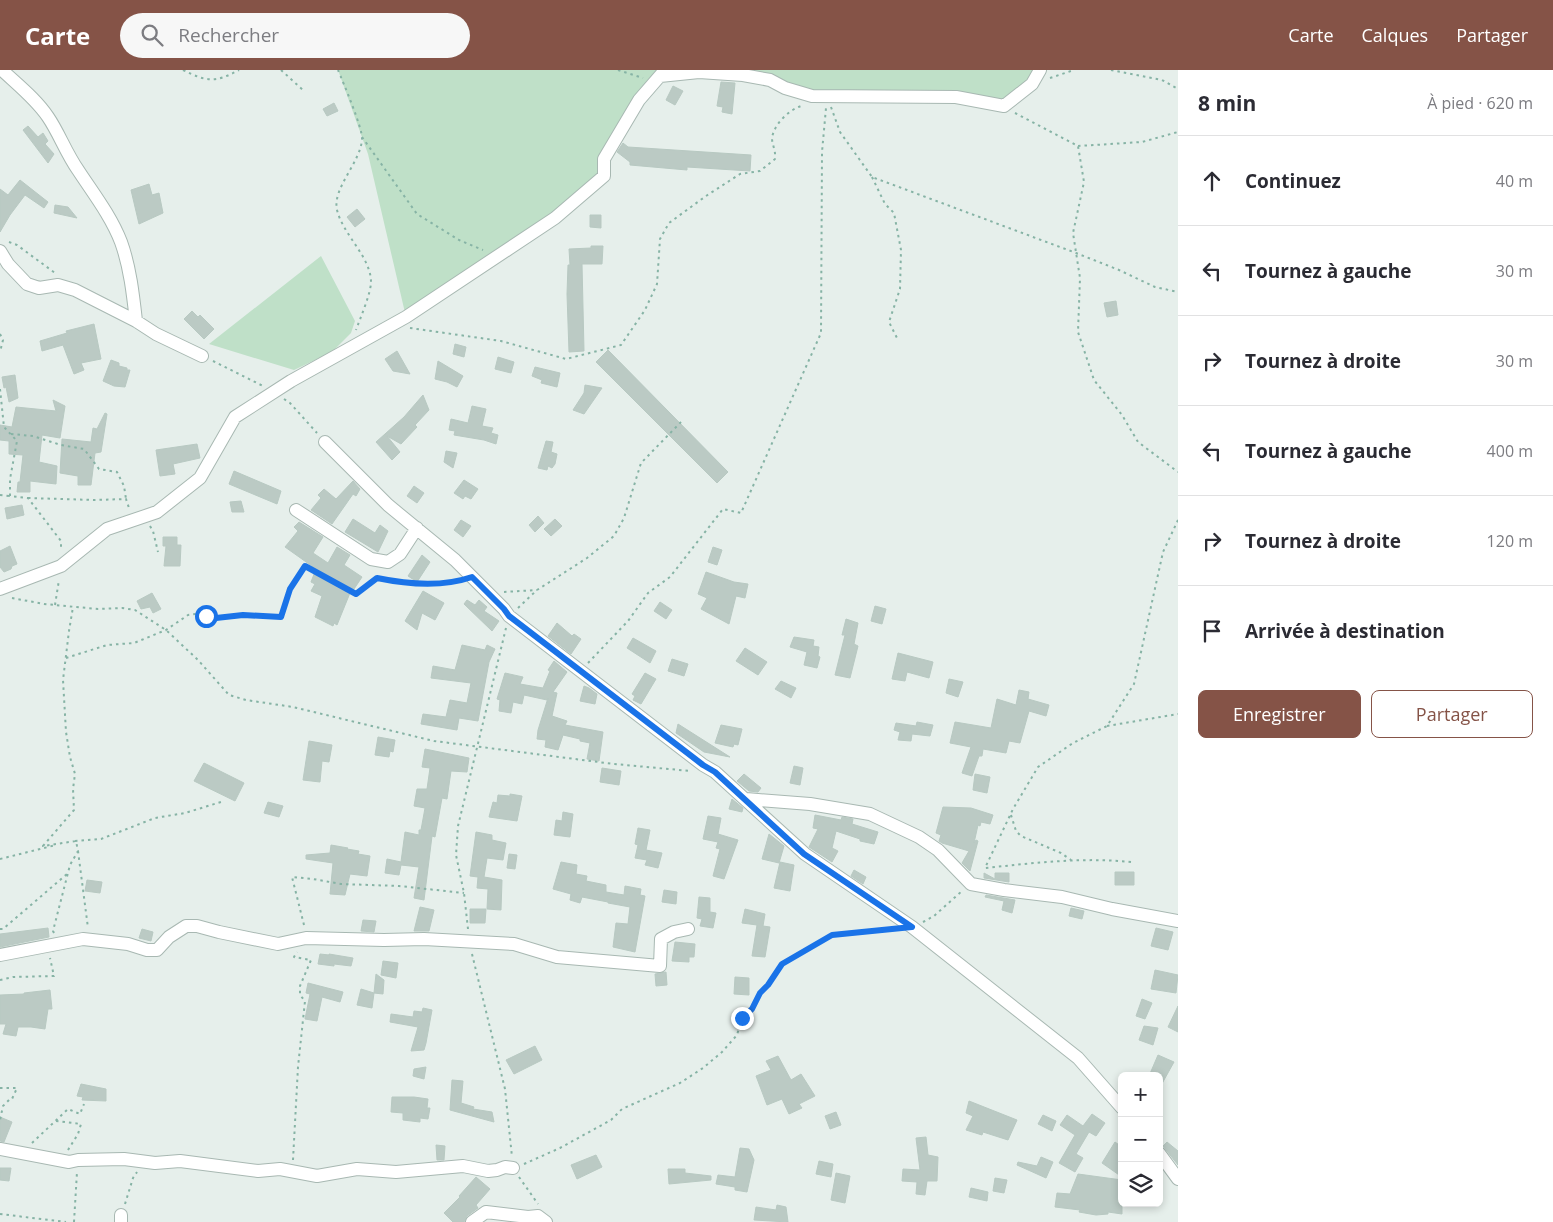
<!DOCTYPE html>
<html lang="fr">
<head>
<meta charset="utf-8">
<style>
  body { margin:0; font-family:"Open Sans",sans-serif; background:#f7f7f7; color:#2b2b33 }
  .controls { position:absolute; right:15px; bottom:15px; display:grid; overflow:hidden; border-radius:8px; box-shadow:0 2px 8px #0003 }
  .controls button { width:45px; height:45px; display:grid; place-items:center; padding:0; border:0; border-bottom:1px solid #e1e1e2; background:#fff; color:#2b2b33; font:25px sans-serif }
  .stop { position:absolute; width:15px; height:15px; margin:-11px; border:4px solid #1a73e8; border-radius:50%; background:#fff }
  .stop.end { background:#1a73e8; border-color:#fff; box-shadow:0 1px 5px #0008 }
  .list { margin:0; padding:0; list-style:none }
  h2 { display:flex; justify-content:space-between; align-items:center; height:65px; margin:0; padding:0 20px; font-size:21px }
  h2 small { font-size:16px; font-weight:400; color:#7c7c81 }
  .list li { display:grid; grid-template-columns:32px 1fr auto; gap:15px; align-items:center; box-sizing:border-box; height:90px; padding:0 20px; border-top:1px solid #e1e1e2 }
  .list b { display:block; font-size:19px; white-space:nowrap }
  .list em { font-size:16px; font-style:normal; color:#7c7c81 }
  .actions { display:flex; gap:10px; padding:15px 20px }
  .actions a { flex:1; padding:11px 0; border:1px solid #855347; border-radius:8px; text-align:center; font-size:18px; color:#855347 }
  .actions .main { background:#855347; color:#fff }
  .icon { flex:none; width:28px; height:28px; fill:none; stroke:currentColor; stroke-width:2; stroke-linecap:round; stroke-linejoin:round }
  .map { position:relative; flex:none; width:1178px; height:1152px; overflow:hidden }
  header { display:flex; align-items:center; gap:30px; box-sizing:border-box; height:70px; padding:0 25px; background:#855347; color:#fff }
  header strong { font-size:24px }
  nav { display:flex; gap:28px; margin-inline-start:auto; font-size:18px }
  .search { width:350px; height:45px; background:#f7f7f7; display:flex; align-items:center; gap:12px; box-sizing:border-box; padding:0 18px; border-radius:28px; color:#7c7c81; font-size:19px }
  main { display:flex }
  aside { flex:1; background:#fff }
  .map>svg:first-child { display:block }
  .green { fill:#bfe0c8 }
  .building { fill:#bbcac4; stroke:#b8c9c2 }
  .lines { fill:none; stroke-linecap:round; stroke-linejoin:round }
  .minor-casing { stroke:#a8b8b2; stroke-width:14 }
  .path { stroke:#86b3a5; stroke-width:2; stroke-dasharray:2.5 4; stroke-linecap:butt }
  .minor { stroke:#fff; stroke-width:12 }
  .route { stroke:#1a73e8; stroke-width:6 }
</style>
</head>
<body>
<header>
<strong>Carte</strong>
<div class="search"><svg class="icon" aria-label="search" viewBox="0 0 24 24"><circle cx="10" cy="10" r="6"/><path d="M15 15l6 6"/></svg>Rechercher</div>
<nav><a>Carte</a><a>Calques</a><a>Partager</a></nav>
</header>
<main>
<div class="map">
<svg width="1178" height="1152" viewBox="0 0 1178 1152">
  <rect width="100%" height="100%" fill="#e6efeb"/>
  <path class="green" d="M338,0H1037L1004,36L956,27L812,26L760,8L660,6L604,89V106L406,247L368,84Z
    M321,186L355,251L351,263L332,282L294,300L209,274Z"/>
  <path class="building" d="M721,12L735,13L732,44L722,42L723,37L717,36Z
    M673,16L683,21L675,35L666,30Z
    M334,33L338,41L327,46L323,39Z
    M28,56L38,67L43,63L48,71L45,74L54,84L48,93L23,60Z
    M623,73L628,77L751,85L750,101L687,97V100L630,95V92L617,82Z
    M20,110L48,132L44,138L25,125L10,145L0,162V119L8,125Z
    M149,114L152,125L159,123L163,143L139,154L131,120Z
    M55,135L68,137L77,148L54,143Z
    M357,139L365,149L355,157L347,147Z
    M590,145H601V158L590,157Z
    M591,176H603L602,194H582L584,281L569,282L567,224L568,195H570L569,179L591,178Z
    M1116,231L1118,245L1107,247L1104,233Z
    M192,241L198,247L200,245L214,259L204,269L184,249Z
    M94,254L101,289L81,293L84,300L74,304L63,275L42,281L40,271L67,263L66,261Z
    M455,274L466,277L464,287L453,284Z
    M608,280L728,402L717,413L596,292Z
    M397,281L410,304L393,301L385,289Z
    M498,287L514,292L511,303L495,299Z
    M111,290L119,293V296L127,298V300H130L125,317L114,316L103,311Z
    M438,291L463,306L457,317L447,312L435,309Z
    M535,297L560,303L557,317L541,313L542,310L532,306Z
    M15,305L18,328L9,332L6,317L4,318L2,307Z
    M585,315L602,318L584,344L573,340L584,323Z
    M423,325L429,340L415,355L417,357L401,374L387,366L400,382L392,390L376,372L404,347Z
    M53,330L65,336L60,368L42,365L39,392L57,396L56,414L30,411V422H17L18,412H20L23,385L9,384V371L0,370V355L12,357L16,337L56,341Z
    M472,336L486,339L482,356L493,358L491,363L498,365L496,374L484,370L454,365L455,361L449,360L451,349L468,353Z
    M105,343L107,344L101,382L95,383L91,415H78V406L60,403L62,369L91,372L93,358L97,359Z
    M546,371L553,372L551,382L557,384L555,394L552,398L548,396L547,400L538,398Z
    M197,374L200,388L173,394L175,404L160,406L156,380Z
    M446,381L457,383L453,398L444,392Z
    M234,401L281,421L277,434L229,414Z
    M464,410L478,419L471,429L465,426L463,429L454,423Z
    M353,411L360,419L356,426L353,424L332,454L311,440L321,428L318,425L324,419L336,429Z
    M414,416L424,423L417,433L407,426Z
    M241,431L244,442H232L230,432Z
    M22,435L24,445L7,449L5,438Z
    M538,446L544,453L535,462L529,455Z
    M353,449L375,463L380,455L388,461L378,482L345,462Z
    M555,449L562,456L551,466L544,459Z
    M461,450L471,456L463,467L454,460Z
    M299,452L323,467L313,483L328,493L337,477L350,485L344,495L362,507L354,519L352,518L337,555L334,553L333,556L315,547L322,526L311,521L315,514L311,512L316,499L285,477L298,461L294,457Z
    M163,467H177V475H181L180,496H164L166,476H163Z
    M10,476L17,494L12,496L11,499L4,502L0,497V481Z
    M713,477L722,480L717,495L708,492Z
    M422,485L430,492L417,512L408,506Z
    M706,502L734,512L748,514L745,528L736,526L729,554L701,539L707,528L698,524Z
    M423,521L444,533L435,550L422,543L417,560L405,551Z
    M152,523L161,539L153,543L150,537L141,539L137,531Z
    M467,530L475,535L479,530L487,537L484,541L499,551L492,561L464,534Z
    M660,532L672,540L666,549L654,541Z
    M875,536L886,539L882,554L871,551Z
    M846,549L858,553L854,574L858,576L850,608L835,605L845,565H842Z
    M557,553L572,566L574,564L581,569L571,584L548,566Z
    M794,567L814,570L813,576L819,577L818,586L820,587L817,598L804,595L807,582L790,577Z
    M633,568L656,581L650,593L627,578Z
    M462,575L485,580L487,575L495,579L489,592L478,651L459,648L457,660L421,654L423,644L446,647L450,630L467,633L471,613L431,608L433,596L455,600Z
    M745,578L767,592L758,605L736,591Z
    M898,583L933,592L929,608L907,602L905,611L892,609Z
    M672,589L688,594L684,606L668,601Z
    M554,591L567,602L553,622L557,623L552,646L567,651L565,655L603,662L599,691L587,689L590,673L580,671V669L563,665L558,680L545,677L546,670L537,669L538,660L548,628L547,630L524,625L522,634L513,632L511,643L499,641L500,630L497,629L505,603L523,607L520,614L543,618L550,601L548,600Z
    M645,603L656,609L641,634L633,630L635,626L632,624Z
    M949,609L963,612L958,627L946,623Z
    M781,611L796,618L791,628L775,619Z
    M584,616L589,618L597,624L595,634L580,631Z
    M1019,620L1029,622L1028,629L1049,635L1046,646L1029,641L1020,673L1009,671L1006,683L983,679L982,686H979L972,706L962,703L971,677L950,673L955,652L991,658L997,629L1016,635Z
    M917,652L933,655L930,666L912,664L911,671L898,670L900,662L894,660L896,653L916,656Z
    M678,654L730,687L704,682L676,663Z
    M721,655L742,659L738,675L734,674L733,677L715,673Z
    M378,667L395,670L393,682L390,681L389,687L375,685Z
    M309,671L332,675L329,692L322,691L320,712L303,710Z
    M425,679L469,688L467,702L451,701L447,729L442,728L435,767L432,766L424,830L414,828L419,797L401,795L399,805L385,803L387,789L401,792L405,762L419,765V760H421L425,738L414,736L417,719H427L430,698L422,697Z
    M204,693L244,713L235,731L194,711Z
    M794,696L803,698L800,715L790,713Z
    M602,698L621,701L619,715L600,712Z
    M744,704L761,718L758,722L749,721L737,711Z
    M975,704L990,707L987,723L973,720Z
    M510,724L522,726L517,751L489,747L493,732L497,733L498,725L510,726Z
    M732,729L743,738L742,742L729,739Z
    M268,732L283,736L279,747L264,743Z
    M943,737L971,738L993,745L990,754L981,752L980,756L978,755L974,773L976,770L978,771L970,801L962,793L969,781L942,773L939,771L941,765L936,763Z
    M563,742L573,744L570,767L554,765L556,750L562,751Z
    M815,745L841,750L842,747L853,749L852,754L878,762L874,774L860,771V769L836,761L832,778L838,781L832,792L809,777L818,759L813,758Z
    M708,746L721,748L718,764L738,770L724,809L713,806L720,779L716,778L718,772L703,769Z
    M638,758L650,760L646,780L662,783L658,798L645,795L647,790L635,788L638,775L635,774Z
    M476,762L492,765V770L506,773L503,790L487,788L484,807L502,810L501,840L487,839L488,819L477,818L478,807L470,806Z
    M769,764L784,776L779,793L762,789Z
    M331,775L348,778L347,779L359,781L358,784L370,786L367,806L350,804L345,825L330,824L333,793L306,789V785L330,783Z
    M509,784L517,785L515,799L507,798Z
    M561,792L577,795L576,804L587,806L586,811L606,815V822L624,825L625,816L641,819L640,825L645,826L635,882L613,877L616,853L628,854L630,837L608,833V832L582,827L580,833L570,830L571,824L553,819Z
    M780,792L794,795L790,821L774,818Z
    M854,800L866,807L863,814L851,806Z
    M1115,802H1134V815H1115Z
    M984,803L995,809V803H1009V812L984,808Z
    M87,810L102,812L100,823L85,821Z
    M664,820L677,822L676,834L662,832Z
    M986,825L1015,830L1012,843L1002,840L1004,831L985,827Z
    M699,827L710,828V842L716,843L713,858L700,856L702,849L697,848Z
    M420,837L434,840L429,861H414Z
    M1071,838L1084,841L1082,849L1069,846Z
    M470,839H486L485,853H470Z
    M745,839L765,844L763,856L770,857L765,887L752,886L757,855L742,853Z
    M363,850L376,851L374,862L361,861Z
    M48,858L49,867L0,877V864Z
    M1156,858L1173,862L1168,880L1151,876Z
    M142,859L153,862L151,871L139,868Z
    M675,872L695,874L694,887H689V892L672,891Z
    M320,884L329,885V884L353,888L351,896L334,894V896L318,894Z
    M383,891L398,893L396,908L381,905Z
    M1155,900L1178,905L1176,923L1151,919Z
    M666,902L667,915L656,916L655,904Z
    M376,904L384,910L383,924L374,923Z
    M735,907L749,908V925L734,924Z
    M308,913L343,922L340,932L322,927L317,951L305,949L310,924L306,923Z
    M361,919L374,923L372,938L357,935Z
    M50,920L52,939H48L45,959L31,957H18L16,966L3,964L6,954H0V925L24,924V923Z
    M1142,929L1152,933L1145,949L1136,946Z
    M1178,936V962L1168,957Z
    M423,938L432,940L426,973L424,980L411,981L418,957L390,952L391,944L413,947L414,941L422,942Z
    M1144,956L1158,958L1153,975L1139,970Z
    M535,976L542,990L514,1004L506,990Z
    M1158,985L1174,992L1159,1019V1006H1149Z
    M778,986L791,1010L801,1004L815,1026L799,1034L802,1038L789,1044L782,1029L767,1035L756,1006L771,1000L766,991Z
    M426,997L424,1009L413,1006L414,999Z
    M452,1010L463,1011L461,1033L474,1037L473,1039L492,1042L494,1052L450,1040Z
    M81,1014L106,1019V1031L82,1030L83,1027L77,1026Z
    M392,1027H414L428,1029L427,1038H430L428,1049L420,1048V1052L403,1050V1043L391,1042Z
    M969,1031L1017,1050L1008,1070L983,1062L982,1065L966,1060L973,1046L966,1043Z
    M836,1042L841,1055L830,1059L825,1046Z
    M1092,1044L1105,1053L1096,1066L1089,1062L1076,1084L1083,1088L1075,1102L1059,1093L1075,1065L1060,1055L1067,1045L1083,1056Z
    M1043,1045L1056,1051L1052,1061L1038,1054Z
    M0,1047L12,1052L4,1072L0,1071Z
    M926,1067L928,1085L938,1087L937,1111H927L925,1125L916,1124L917,1112L902,1111L903,1099L920,1100L916,1068Z
    M1115,1072L1122,1077V1107L1102,1093Z
    M1167,1072L1178,1081V1095L1163,1076Z
    M436,1075L445,1076L444,1090H437Z
    M740,1078L749,1079L754,1090L747,1122L735,1120V1117L716,1114L718,1105L735,1107Z
    M596,1085L602,1097L577,1109L571,1095Z
    M1041,1087L1053,1092L1046,1108L1017,1095L1018,1092L1037,1096Z
    M819,1091L833,1094L831,1107L816,1104Z
    M0,1098H11L9,1111L0,1110Z
    M668,1099H685V1103L711,1106V1110L669,1114Z
    M836,1103L850,1106L845,1133L831,1130Z
    M1078,1104L1122,1110V1144L1108,1142V1144L1096,1145L1079,1142L1080,1140L1055,1137L1057,1123L1070,1124Z
    M476,1107L490,1119L476,1135L478,1138L467,1146L464,1152H453L444,1143L460,1127L459,1126Z
    M995,1108L1007,1110L1004,1123L993,1121Z
    M971,1118L988,1122L987,1131L969,1127Z
    M777,1135L786,1137L788,1152L754,1150L756,1137L776,1140Z"/>
  <g class="lines">
    <defs>
      <path id="minor" d="M2,0C18,15 36,29 48,47C59,63 66,83 78,100C93,123 111,146 121,172C130,197 133,224 136,251
        M660,6L699,2L743,5L770,10L785,18L812,26L956,27L1004,36L1032,14L1040,0
        M0,181L8,194L27,214L39,218L58,215L75,220L136,251L156,264L202,286
        M325,372L388,435L455,490L504,539L509,546L703,695L715,702L805,784L912,857L1078,988L1122,1038
        M296,440L371,489L388,492L400,484L417,458
        M0,519L61,496L107,459L157,442L200,408L235,347L291,311L406,247L555,148L604,106V89L639,30L665,0
        M746,729L810,734L870,744L919,767L938,780L971,814L1004,820L1062,827L1112,839L1178,851
        M0,885L83,869L128,874L147,880H157L169,867L186,856H197L219,862L278,874L306,868L384,870L424,869L514,874L557,887L660,896L661,869L674,862L688,859
        M0,1079L69,1092L78,1090L124,1089L155,1093L180,1091L258,1101L280,1099L317,1106L357,1099L396,1102L463,1096L488,1101L497,1100L505,1097L513,1098
        M1159,1083L1178,1109
        M121,1152V1145
        M472,1152L486,1142L528,1147L538,1146L546,1152"/>
    </defs>
    <use href="#minor" class="minor-casing"/>
    <path class="path" d="M183,0C207,12 215,13 239,0
      M281,0L304,21
      M338,0C343,12 363,59 362,69C361,92 332,118 337,140C343,165 371,187 371,212C371,223 360,249 356,260
      M618,0L643,8
      M1111,0L1162,10L1178,19
      M1050,8L1074,0
      M831,37L840,62L872,107L1076,183L1119,200L1155,217L1178,222
      M1015,43L1078,76L1084,112L1073,163L1080,208L1078,262L1094,310L1122,345L1138,372L1178,402
      M362,67L417,144L459,170L483,180
      M1078,76L1142,72L1178,62
      M872,107L885,134L894,143L901,180L900,219L889,252L897,268
      M9,172L17,175L55,203
      M410,258L501,271L566,289L621,275L645,240L657,214L660,169L669,153L706,126L740,104L760,101L775,89C776,80 772,75 772,68C774,54 789,40 801,36
      M0,264L3,270L0,282
      M213,291L263,316
      M0,319L4,357L17,371L10,409V426L28,428L61,471V480
      M284,329L290,333L317,363
      M11,364L33,366L61,375L84,379L99,399L117,402L124,416L126,429
      M0,425L10,426
      M28,428L95,430L126,429L129,438
      M150,456L153,461L158,482
      M504,522L537,520
      M12,528L44,534L98,539L122,538L135,540L166,560L198,590L229,625L246,630L293,637L434,671L614,694L691,701
      M55,535L59,510
      M518,538L537,520L587,488L614,466L624,448L641,393L681,352
      M66,588L107,575L134,573L166,560L188,545L196,544L216,548L243,545L281,547L290,519L305,496L355,524L377,508L407,514L460,511
      M588,593L628,551L648,523L670,507L723,439L741,443L821,263L822,82L826,38
      M1107,656L1178,644
      M1011,745L1016,761L1021,766L1061,783L1071,790
      M75,771L101,769L155,748L185,743L224,731
      M78,781L88,858
      M0,789L56,775
      M1131,792C1082,787 1034,793 985,798L1013,739L1038,697L1073,673L1107,656L1134,614L1163,482L1178,450
      M923,852L934,846L962,821
      M304,855L292,807L313,809L341,814L399,816L464,823
      M0,859H3L67,804
      M468,859L464,823L456,785L458,756L506,558
      M54,863L53,861L70,795L78,781L76,771L43,776L74,740L73,719L75,704L70,687L66,662L63,610L69,561L73,537
      M472,884L505,1019L512,1087
      M0,910L13,907L54,906L50,888
      M0,1018H17L12,1029H10L3,1036L0,1050
      M56,1051L81,1054L78,1064L68,1080
      M32,1073L68,1039L80,1044L84,1034
      M293,1090L298,997L305,931L300,925V916L311,890L294,887L297,882
      M524,1094L560,1078L611,1050L622,1039L680,1013L703,998L722,982L737,965L742,948L752,939L760,923L768,915L782,894L832,865L894,859
      M519,1107L538,1134
      M125,1134L133,1108L137,1102
      M0,1144L66,1152
      M74,1152L77,1102"/>
    <use href="#minor" class="minor"/>
  </g>
  <g class="lines">
    <path class="route" d="M206,546L216,548L243,545L281,547L290,519L305,496L356,524L377,508C406,514 443,517 472,507L504,539L509,546L703,695L715,702L804,784L912,857L832,865L782,894L768,915L760,923L752,939L742,948"/>
  </g>
</svg>
<div class="controls">
<button>+</button>
<button>−</button>
<button><svg class="icon" aria-label="layers" viewBox="0 0 24 24"><path d="M12 4l9 5-9 5-9-5zM3 14l9 5 9-5"/></svg></button>
</div>
<div class="stop" style="left:206px;top:546px"></div>
<div class="stop end" style="left:742px;top:948px"></div>
</div>
<aside>
<h2>8 min<small>À pied · 620 m</small></h2>
<ul class="list">
<li><svg class="icon" aria-label="ahead" viewBox="0 0 24 24"><path d="M12 20V5M6 11l6-6 6 6"/></svg><div><b>Continuez</b></div><em>40 m</em></li>
<li><svg class="icon" aria-label="left" viewBox="0 0 24 24"><path d="M17 20v-9H6M10 6l-5 5 5 5"/></svg><div><b>Tournez à gauche</b></div><em>30 m</em></li>
<li><svg class="icon" aria-label="right" viewBox="0 0 24 24"><path d="M7 20v-9h11M14 6l5 5-5 5"/></svg><div><b>Tournez à droite</b></div><em>30 m</em></li>
<li><svg class="icon" aria-label="left" viewBox="0 0 24 24"><path d="M17 20v-9H6M10 6l-5 5 5 5"/></svg><div><b>Tournez à gauche</b></div><em>400 m</em></li>
<li><svg class="icon" aria-label="right" viewBox="0 0 24 24"><path d="M7 20v-9h11M14 6l5 5-5 5"/></svg><div><b>Tournez à droite</b></div><em>120 m</em></li>
<li><svg class="icon" aria-label="arrive" viewBox="0 0 24 24"><path d="M6 21V4h12l-3 4 3 4H6"/></svg><div><b>Arrivée à destination</b></div></li>
</ul>
<div class="actions"><a class="main">Enregistrer</a><a>Partager</a></div>
</aside>
</main>
</body>
</html>
